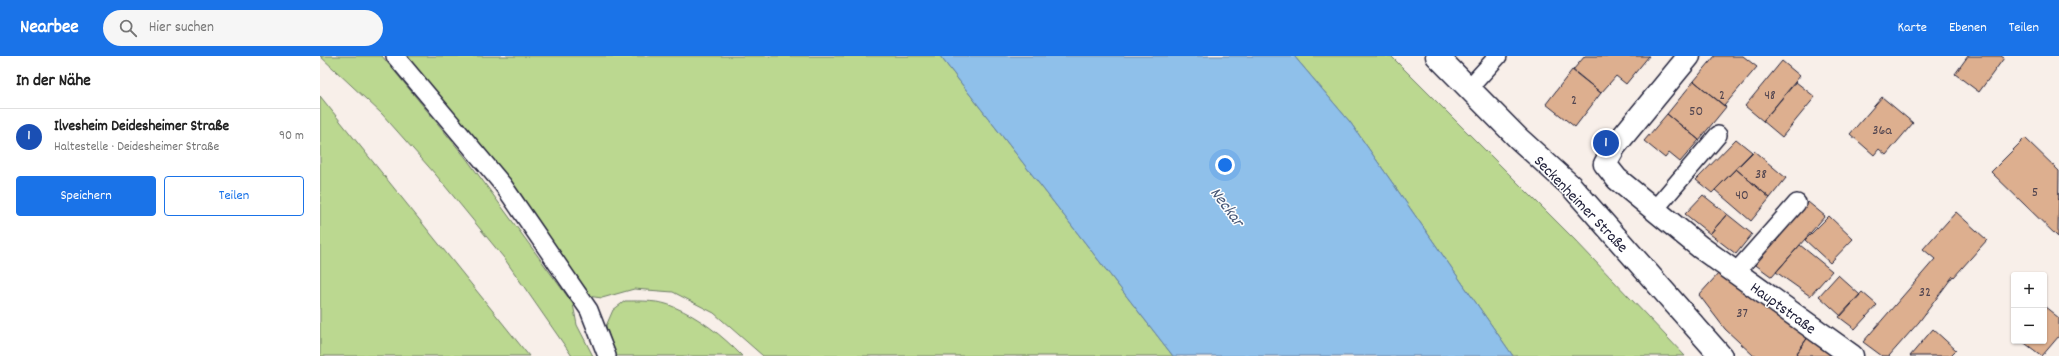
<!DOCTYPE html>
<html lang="de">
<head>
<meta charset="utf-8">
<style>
  body { margin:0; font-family:Dekko,sans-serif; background:#f6f6f6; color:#222 }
  .controls { position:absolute; right:12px; bottom:12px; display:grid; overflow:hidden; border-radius:4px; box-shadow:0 1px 3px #0004 }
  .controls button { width:36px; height:36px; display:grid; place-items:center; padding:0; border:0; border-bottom:1px solid #e0e0e0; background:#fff; color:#222; font:20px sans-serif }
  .you { position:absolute; left:905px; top:109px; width:14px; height:14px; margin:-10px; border:3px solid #fff; border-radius:50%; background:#1a73e8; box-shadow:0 0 0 6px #1a73e833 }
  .badge { display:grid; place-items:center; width:26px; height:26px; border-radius:50%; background:#1a73e8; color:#fff; font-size:13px; font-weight:700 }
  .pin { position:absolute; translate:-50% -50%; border:2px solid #fff; box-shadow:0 1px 4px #0006 }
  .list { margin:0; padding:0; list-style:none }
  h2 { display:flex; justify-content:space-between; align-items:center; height:52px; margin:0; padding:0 16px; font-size:17px }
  h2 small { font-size:13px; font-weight:400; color:#767676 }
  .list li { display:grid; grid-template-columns:26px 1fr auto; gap:12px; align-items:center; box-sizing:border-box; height:56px; padding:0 16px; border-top:1px solid #e0e0e0 }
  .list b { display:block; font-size:15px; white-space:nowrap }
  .list p { margin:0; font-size:13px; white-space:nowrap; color:#767676 }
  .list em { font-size:13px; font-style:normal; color:#767676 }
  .actions { display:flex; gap:8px; padding:12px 16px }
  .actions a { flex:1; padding:9px 0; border:1px solid #1a73e8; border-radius:4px; text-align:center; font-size:14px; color:#1a73e8 }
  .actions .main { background:#1a73e8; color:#fff }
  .icon { flex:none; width:22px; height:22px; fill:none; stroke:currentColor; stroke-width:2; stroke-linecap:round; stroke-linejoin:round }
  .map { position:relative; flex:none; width:1739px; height:300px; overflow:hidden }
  header { display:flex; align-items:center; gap:24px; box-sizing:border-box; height:56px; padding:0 20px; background:#1a73e8; color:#fff }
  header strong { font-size:19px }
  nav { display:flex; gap:22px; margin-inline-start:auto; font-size:14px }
  .search { width:280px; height:36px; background:#f6f6f6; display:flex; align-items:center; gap:10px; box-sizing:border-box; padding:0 14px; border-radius:22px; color:#767676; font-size:15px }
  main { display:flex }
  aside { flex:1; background:#fff }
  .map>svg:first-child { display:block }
  .green { fill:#bbd890; stroke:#6e7d66 }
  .water { fill:#8fc0ea; stroke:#6381a4 }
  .building { fill:#ddaf8f; stroke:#22223b }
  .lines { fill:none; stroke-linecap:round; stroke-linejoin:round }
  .service-casing { stroke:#22223b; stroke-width:20 }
  .minor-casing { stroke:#22223b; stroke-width:25 }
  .secondary-casing { stroke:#22223b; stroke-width:25 }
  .service { stroke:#fff; stroke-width:17 }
  .minor { stroke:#fff; stroke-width:22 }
  .secondary { stroke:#fff; stroke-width:22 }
  .labels { text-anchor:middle; stroke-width:3; stroke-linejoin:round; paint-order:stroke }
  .number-label { font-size:14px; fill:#514550 }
  .street-label { font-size:16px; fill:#22223b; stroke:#fff }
  .water-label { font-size:17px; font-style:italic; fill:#485978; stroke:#fff }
</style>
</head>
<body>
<header>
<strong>Nearbee</strong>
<div class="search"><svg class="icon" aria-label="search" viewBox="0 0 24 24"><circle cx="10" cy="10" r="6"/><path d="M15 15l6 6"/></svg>Hier suchen</div>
<nav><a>Karte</a><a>Ebenen</a><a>Teilen</a></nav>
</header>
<main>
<aside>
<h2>In der Nähe<small></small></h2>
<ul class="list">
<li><span class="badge" style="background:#1a4fb4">1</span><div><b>Ilvesheim Deidesheimer Straße</b><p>Haltestelle · Deidesheimer Straße</p></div><em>90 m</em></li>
</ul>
<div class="actions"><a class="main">Speichern</a><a>Teilen</a></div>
</aside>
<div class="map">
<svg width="1739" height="300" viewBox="0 0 1739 300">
  <rect width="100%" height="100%" fill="#f8efe9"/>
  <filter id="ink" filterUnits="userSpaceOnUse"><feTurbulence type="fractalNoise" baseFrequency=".025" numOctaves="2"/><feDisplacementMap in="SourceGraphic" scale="8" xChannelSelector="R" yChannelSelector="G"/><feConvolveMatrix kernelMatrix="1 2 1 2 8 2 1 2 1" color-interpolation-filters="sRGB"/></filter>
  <g filter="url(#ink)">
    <path class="green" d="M0,0H62L146,102L253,248L257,269L273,300H252L184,202L116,119L62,58Z
      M86,0H620L853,300H443L394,257L353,236L314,233L282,242L267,240L162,91Z
      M974,0H1071L1255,184L1365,300H1193L1030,66Z
      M0,40L209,300H0Z
      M305,245C321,245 340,244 354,251C379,261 403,280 422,300H295L286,270L293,254Z"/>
    <path class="water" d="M620,0H974L1030,66L1193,300H853Z"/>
    <path class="building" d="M1265,0H1329L1306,28L1296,20L1281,37L1253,14Z
      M1395,0H1423L1437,11L1404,50L1374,25Z
      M1648,0H1681L1684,2L1659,36L1635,18Z
      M1462,5L1480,20L1443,65L1425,50Z
      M1252,14L1281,37L1255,71L1226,48Z
      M1374,25L1406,51L1379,84L1347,58Z
      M1476,26L1495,41L1462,81L1443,65Z
      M1562,41L1593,67L1566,99L1559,93L1554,99L1530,78Z
      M1347,58L1379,84L1360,106L1349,97L1345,102L1324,85Z
      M1705,82L1739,115L1738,181L1671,116Z
      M1416,83L1432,96L1392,137L1376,124Z
      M1434,95L1466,122L1450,142L1416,113Z
      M1416,113L1450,142L1431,165L1395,134Z
      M1383,139L1407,158L1390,178L1365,158Z
      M1488,146L1505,160L1452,221L1433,207Z
      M1636,156L1667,184L1634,221L1633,220L1599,266L1569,300H1562L1543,286L1615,203L1603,193Z
      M1407,158L1432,178L1416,198L1390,178Z
      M1509,160L1533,183L1510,207L1485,184Z
      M1480,189L1512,215L1490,240L1456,216Z
      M1399,217L1488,281L1475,300H1434L1405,273L1379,239Z
      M1518,219L1540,239L1521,260L1499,240Z
      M1542,236L1557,249L1535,273L1519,261Z
      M1724,250L1739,262V280L1722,300L1702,285H1724Z
      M1613,273L1636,294L1630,300H1590Z
      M1488,281L1515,300H1475Z"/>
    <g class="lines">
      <defs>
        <path id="service" d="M75,0L183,129L269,254L287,300
          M1149,32L1178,0
          M1335,153L1398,79
          M1415,217L1477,147"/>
        <path id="minor" d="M1369,0L1295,90L1285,108L1297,123L1380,191L1532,300"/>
        <path id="secondary" d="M1117,0L1198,82L1251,130L1401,300"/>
      </defs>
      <use href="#service" class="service-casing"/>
      <use href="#minor" class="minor-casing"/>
      <use href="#secondary" class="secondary-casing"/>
      <use href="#service" class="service"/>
      <use href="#minor" class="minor"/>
      <use href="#secondary" class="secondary"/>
    </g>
  </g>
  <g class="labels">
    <g class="number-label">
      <text x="1402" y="43">2</text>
      <text x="1450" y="43">48</text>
      <text x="1254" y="48">2</text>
      <text x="1376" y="59">50</text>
      <text x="1562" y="78">36a</text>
      <text x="1441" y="122">38</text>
      <text x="1715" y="140">5</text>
      <text x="1422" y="143">40</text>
      <text x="1605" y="240">32</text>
      <text x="1422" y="261">37</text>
    </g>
    <g class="street-label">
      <text transform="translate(1262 147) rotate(46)" y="6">Seckenheimer Straße</text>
      <text transform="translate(1464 251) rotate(36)" y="6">Hauptstraße</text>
    </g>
    <g class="water-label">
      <text transform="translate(908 150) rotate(53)" y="6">Neckar</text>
    </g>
  </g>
</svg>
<div class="controls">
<button>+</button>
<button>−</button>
</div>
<div class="you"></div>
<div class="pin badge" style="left:1286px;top:87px;background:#1a4fb4">1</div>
</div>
</main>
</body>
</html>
